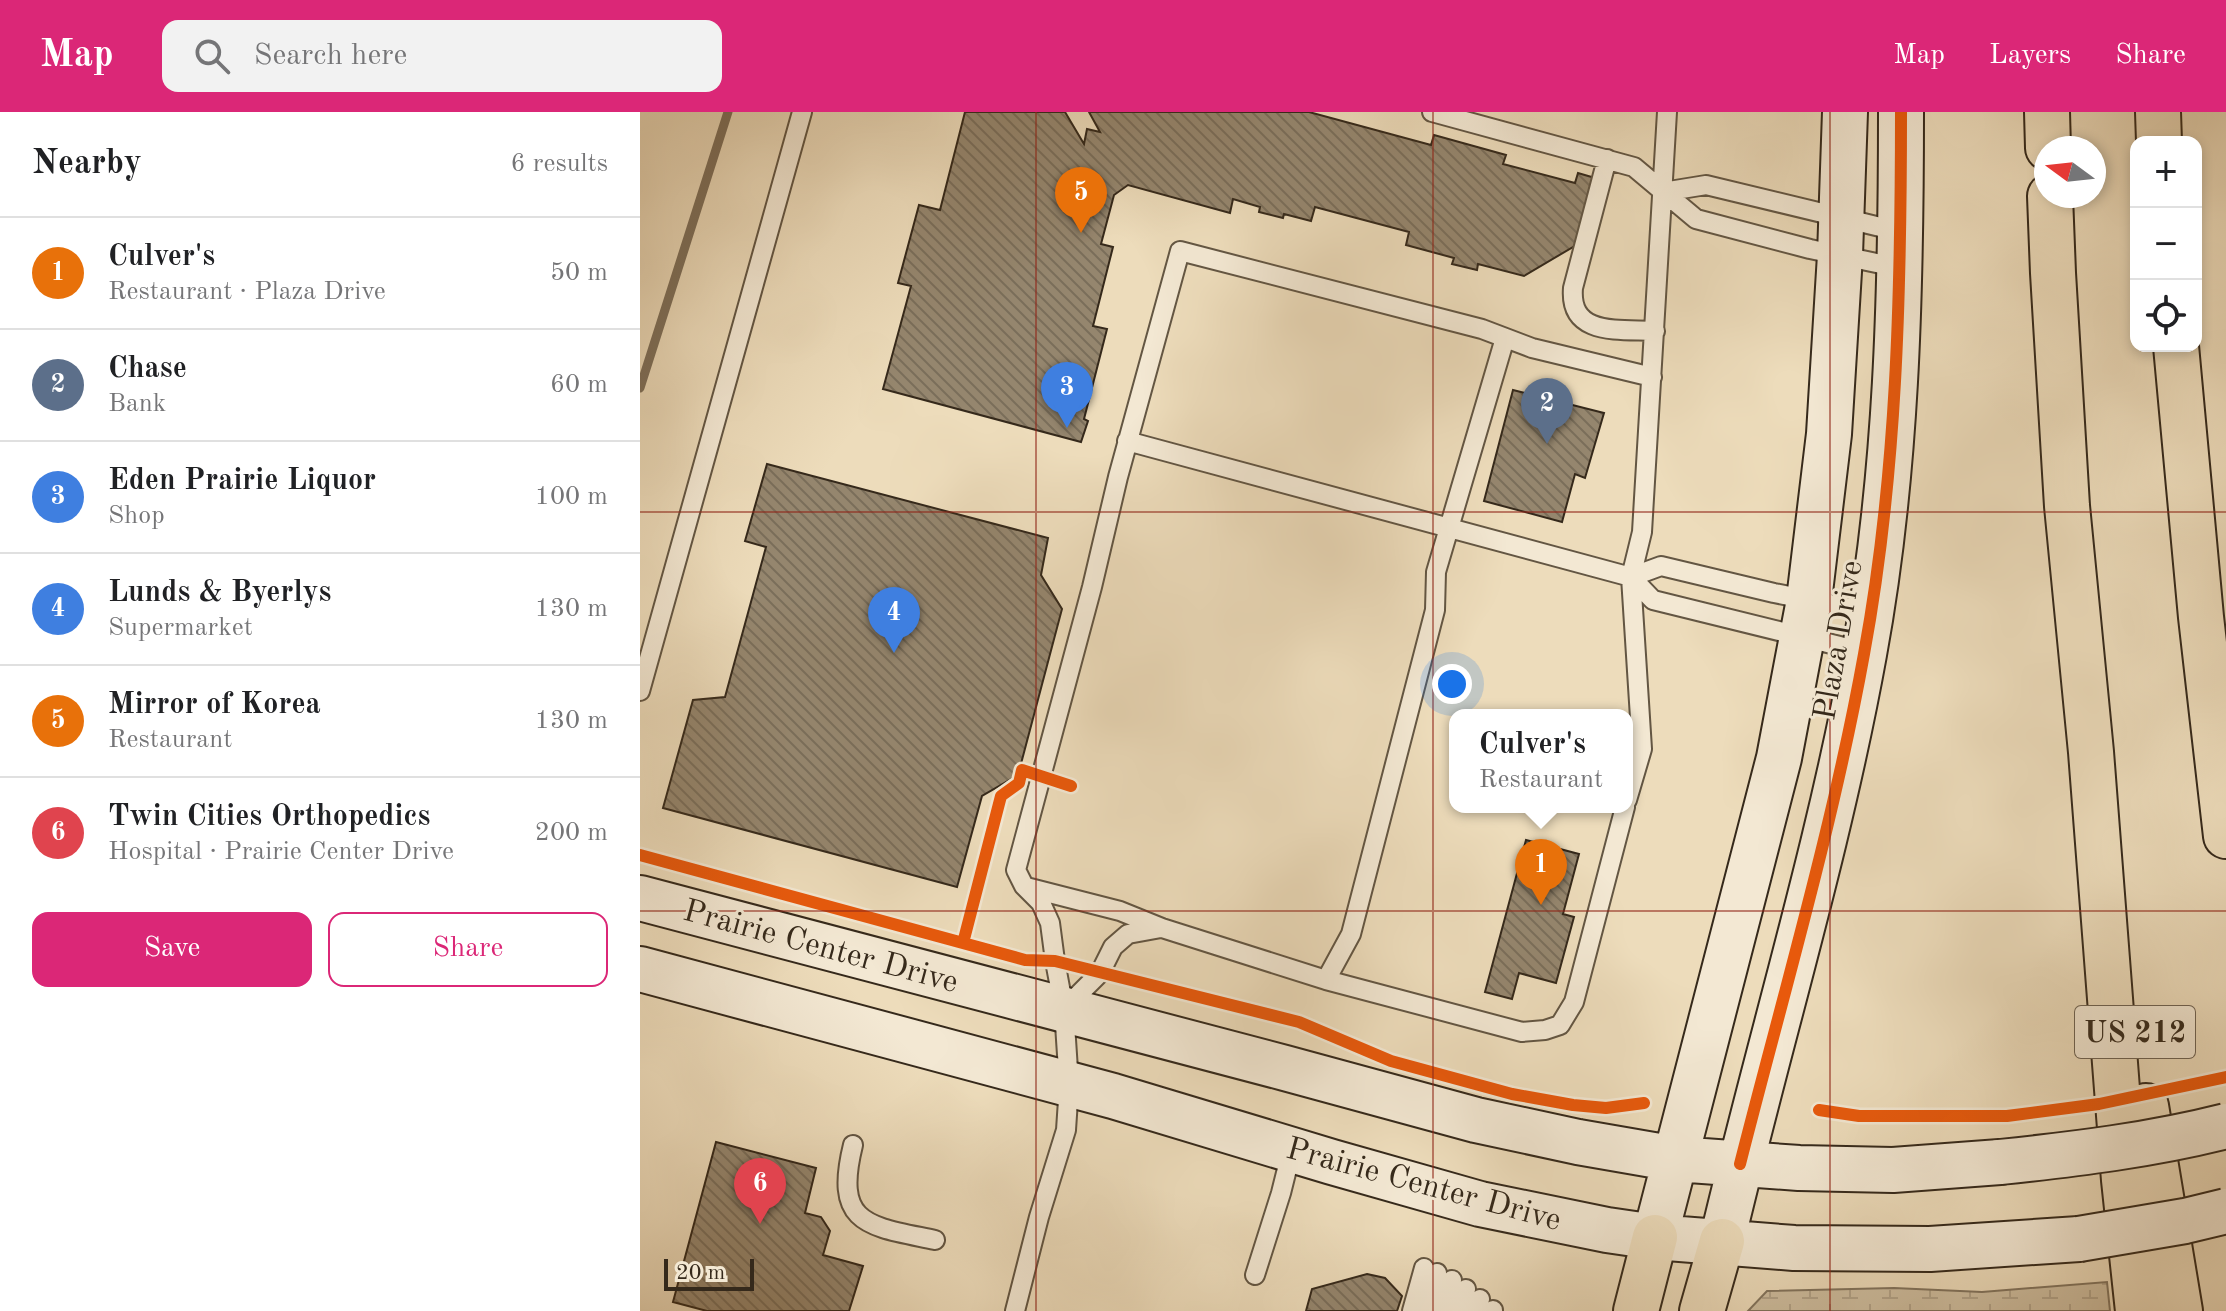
<!DOCTYPE html>
<html lang="en">
<head>
<meta charset="utf-8">
<style>
  body { margin:0; font-family:"Old Standard TT",serif; background:#f2f2f2; color:#202124 }
  .controls { position:absolute; right:24px; top:24px; display:grid; overflow:hidden; border-radius:16px; box-shadow:0 4px 12px #0003 }
  .controls button { width:72px; height:72px; display:grid; place-items:center; padding:0; border:0; border-bottom:2px solid #e0e0e0; background:#fff; color:#202124; font:40px sans-serif }
  .compass { position:absolute; left:1394px; top:24px; width:72px; height:72px; border-radius:50%; background:#fff; box-shadow:0 4px 12px #0003; rotate:285deg }
  .scale { position:absolute; left:24px; bottom:20px; width:90px; box-sizing:border-box; padding-left:8px; border:4px solid #35291b; border-top:0; font-size:22px; line-height:28px; white-space:nowrap; color:#35291b; -webkit-text-stroke:6px #f3e8d3; paint-order:stroke }
  .you { position:absolute; left:812px; top:572px; width:28px; height:28px; margin:-20px; border:6px solid #fff; border-radius:50%; background:#1a73e8; box-shadow:0 0 0 12px #1a73e833 }
  .badge { display:grid; place-items:center; width:52px; height:52px; border-radius:50%; background:#db2777; color:#fff; font-size:26px; font-weight:700 }
  .pin { position:absolute; translate:-50% -66px; filter:drop-shadow(0 2px 4px #0008) }
  .pin::after { content:''; position:absolute; top:42px; width:28px; height:24px; background:inherit; clip-path:polygon(0 0,100% 0,50% 100%) }
  .popup { position:absolute; left:809px; top:597px; width:184px; height:104px; box-sizing:border-box; display:grid; place-content:center; border-radius:16px; background:#fff; filter:drop-shadow(0 2px 6px #0005); font-size:26px; white-space:nowrap; color:#757577 }
  .popup b { font-size:30px; color:#202124 }
  .popup::after { content:''; position:absolute; left:50%; top:100%; margin-left:-16px; border:16px solid transparent; border-top-color:#fff }
  .list { margin:0; padding:0; list-style:none }
  h2 { display:flex; justify-content:space-between; align-items:center; height:104px; margin:0; padding:0 32px; font-size:34px }
  h2 small { font-size:26px; font-weight:400; color:#757577 }
  .list li { display:grid; grid-template-columns:52px 1fr auto; gap:24px; align-items:center; box-sizing:border-box; height:112px; padding:0 32px; border-top:2px solid #e0e0e0 }
  .list b { display:block; font-size:30px; white-space:nowrap }
  .list p { margin:0; font-size:26px; white-space:nowrap; color:#757577 }
  .list em { font-size:26px; font-style:normal; color:#757577 }
  .actions { display:flex; gap:16px; padding:24px 32px }
  .actions a { flex:1; padding:18px 0; border:2px solid #db2777; border-radius:16px; text-align:center; font-size:28px; color:#db2777 }
  .actions .main { background:#db2777; color:#fff }
  .icon { flex:none; width:44px; height:44px; fill:none; stroke:currentColor; stroke-width:2; stroke-linecap:round; stroke-linejoin:round }
  .map { position:relative; flex:none; width:1586px; height:1199px; overflow:hidden }
  header { display:flex; align-items:center; gap:48px; box-sizing:border-box; height:112px; padding:0 40px; background:#db2777; color:#fff }
  header strong { font-size:38px }
  nav { display:flex; gap:44px; margin-inline-start:auto; font-size:28px }
  .search { width:560px; height:72px; background:#f2f2f2; display:flex; align-items:center; gap:20px; box-sizing:border-box; padding:0 28px; border-radius:16px; color:#757577; font-size:30px }
  main { display:flex }
  aside { flex:1; background:#fff }
  .map>svg:first-child { display:block }
  .wetland { fill:url(#wetland-marsh); stroke:#82745e; stroke-width:2 }
  .lines { fill:none; stroke-linecap:round; stroke-linejoin:round }
  .stream { stroke:#7e705b; stroke-width:9 }
  .building { fill:url(#building-back-hatch); stroke:#35291b; stroke-width:2 }
  .lane-casing { stroke:#635643; stroke-width:22 }
  .secondary-casing { stroke:#35291b; stroke-width:48 }
  .highway-casing { stroke:#35291b; stroke-width:48 }
  .lane { stroke:#f3e8d3; stroke-width:18 }
  .secondary { stroke:#f3e8d3; stroke-width:44 }
  .highway { stroke:#eddcbb; stroke-width:44 }
  .secondary-bridge-casing { stroke:#35291b; stroke-width:48; stroke-linecap:butt }
  .secondary-bridge { stroke:#f3e8d3; stroke-width:44 }
  .cycleway-casing { stroke:#f3e8d3; stroke-width:17 }
  .cycleway { stroke:#e8590c; stroke-width:12 }
  .grid { fill:none; stroke:#8f2418; stroke-width:2; stroke-opacity:0.55 }
  .labels { text-anchor:middle; stroke-width:6; stroke-linejoin:round; paint-order:stroke }
  .shield { fill:#f3e8d3; stroke:#6e6252; stroke-width:2 }
  .shield-label { font-size:30px; font-weight:bold; fill:#35291b }
  .street-label { font-size:32px; fill:#35291b; stroke:#f3e8d3 }
</style>
</head>
<body>
<header>
<strong>Map</strong>
<div class="search"><svg class="icon" aria-label="search" viewBox="0 0 24 24"><circle cx="10" cy="10" r="6"/><path d="M15 15l6 6"/></svg>Search here</div>
<nav><a>Map</a><a>Layers</a><a>Share</a></nav>
</header>
<main>
<aside>
<h2>Nearby<small>6 results</small></h2>
<ul class="list">
<li><span class="badge" style="background:#e8710a">1</span><div><b>Culver's</b><p>Restaurant · Plaza Drive</p></div><em>50 m</em></li>
<li><span class="badge" style="background:#5c6f8a">2</span><div><b>Chase</b><p>Bank</p></div><em>60 m</em></li>
<li><span class="badge" style="background:#3f7fe0">3</span><div><b>Eden Prairie Liquor</b><p>Shop</p></div><em>100 m</em></li>
<li><span class="badge" style="background:#3f7fe0">4</span><div><b>Lunds &amp; Byerlys</b><p>Supermarket</p></div><em>130 m</em></li>
<li><span class="badge" style="background:#e8710a">5</span><div><b>Mirror of Korea</b><p>Restaurant</p></div><em>130 m</em></li>
<li><span class="badge" style="background:#e0444e">6</span><div><b>Twin Cities Orthopedics</b><p>Hospital · Prairie Center Drive</p></div><em>200 m</em></li>
</ul>
<div class="actions"><a class="main">Save</a><a>Share</a></div>
</aside>
<div class="map">
<svg width="1586" height="1199" viewBox="0 0 1586 1199">
  <defs>
    <pattern id="wetland-marsh" width="20" height="14" patternUnits="userSpaceOnUse" patternTransform="scale(2)"><rect width="20" height="14" fill="#cebea0"/><path d="M1 5h8M5 5V1M11 12h8M15 12V8" fill="none" stroke="#b2a389"/></pattern>
    <pattern id="building-back-hatch" width="6" height="6" patternUnits="userSpaceOnUse" patternTransform="scale(2)"><rect width="6" height="6" fill="#95866e"/><path d="M-1 5l2 2M0 0l6 6M5-1l2 2" fill="none" stroke="#7a6e5a"/></pattern>
  </defs>
  <rect width="100%" height="100%" fill="#eddcbb"/>
  <filter id="stains"><feTurbulence type="fractalNoise" baseFrequency=".0025" numOctaves="4"/><feColorMatrix values="0 0 0 0 .2 0 0 0 0 .09 0 0 0 0 .02 0 0 0 .5 -.17"/></filter>
  <radialGradient id="worn" r=".72"><stop offset=".6" stop-color="#630" stop-opacity="0"/><stop offset="1" stop-color="#630" stop-opacity=".3"/></radialGradient>
  <path class="wetland" d="M1467,1170L1470,1199H1108L1127,1179L1254,1176L1342,1180Z"/>
  <g class="lines">
    <path class="stream" d="M0,276L88,0"/>
  </g>
  <path class="building" d="M325,0H425L444,32L447,17L460,20L449,0H669L791,33L794,23L866,43L863,52L935,71L938,61L955,66L938,132L884,164L838,152L837,158L812,152L814,146L766,133L769,120L675,95L671,109L644,102L643,106L619,100L620,95L593,87L590,101L488,73L474,83L461,132L473,135L453,214L467,217L444,307L448,309L441,330L243,277L271,174L258,171L279,93L300,98Z
    M873,278L964,301L945,366L935,362L922,410L844,389Z
    M127,352L408,426L401,463L422,497L378,663L342,684L317,775L23,696L53,588L85,585L126,435L105,429Z
    M886,728L939,742L923,802L934,805L916,871L879,861L872,887L845,880Z
    M76,1030L176,1056L165,1101L181,1105L190,1119L183,1143L223,1154L209,1199H67L33,1190Z
    M727,1162L745,1166L762,1184L757,1199H666L672,1177Z"/>
  <g class="lines">
    <defs>
      <path id="lane" d="M792,0L994,55L1056,107L1170,137L1260,156
        M967,47L933,176C929,225 980,217 1015,219
        M1023,80L1066,73L1261,120
        M487,329L991,465L1013,488L1224,540
        M991,465L1021,454L1134,481L1230,500
        M0,579L162,0
        M987,688L1002,637L991,465L1002,420L1027,0
        M386,775L480,799L522,816L686,868L882,920L905,918L920,913L934,890L985,695
        M686,868L711,822L795,498L796,460L865,226
        M426,895L460,861L473,835L488,822L521,816
        M213,1033C193,1114 229,1114 295,1128
        M615,1163L641,1081L652,1037
        M375,1199L399,1105L426,1018L429,973L424,897L415,849L410,811L401,791L384,774L376,758L452,475L478,365L540,139L842,217L892,236L1012,265
        M772,1199L784,1156
        M787,1199L797,1161
        M803,1199L812,1168
        M819,1199L826,1177
        M836,1199L840,1187
        M852,1199L853,1198"/>
      <path id="secondary" d="M0,786L645,956L836,1008L938,1030L1036,1047L1159,1056L1253,1058L1360,1050
        M0,857L473,984L692,1050L840,1092L967,1118L1015,1125L1154,1136L1290,1137L1439,1127
        M1015,1125L1139,646L1169,488L1189,322L1200,143L1205,0
        M1082,1129C1128,933 1188,740 1224,542C1257,363 1261,181 1261,0"/>
      <path id="highway" d="M1407,0L1408,36
        M1518,0L1519,30
        M1410,84L1413,161L1427,394L1451,640L1484,1068L1498,1199
        M1536,234L1561,505L1586,724
        M1506,994L1540,1199
        M996,1199L1015,1125
        M1062,1199L1082,1129"/>
    </defs>
    <use href="#lane" class="lane-casing"/>
    <use href="#secondary" class="secondary-casing"/>
    <use href="#highway" class="highway-casing"/>
    <use href="#lane" class="lane"/>
    <use href="#secondary" class="secondary"/>
    <use href="#highway" class="highway"/>
    <defs>
      <path id="secondary-bridge" d="M1360,1050C1436,1042 1511,1033 1586,1014
        M1439,1127L1545,1109L1586,1099"/>
    </defs>
    <use href="#secondary-bridge" class="secondary-bridge-casing"/>
    <use href="#secondary-bridge" class="secondary-bridge"/>
    <defs>
      <path id="cycleway" d="M0,743L385,848L415,849L659,910L751,949L872,982L933,993L966,996L1004,991
        M323,831L361,684L379,671L382,658L431,674
        M1179,998L1219,1004H1367L1459,992L1586,965
        M1100,1052C1143,883 1193,714 1224,542C1257,363 1261,181 1261,0"/>
    </defs>
    <use href="#cycleway" class="cycleway-casing"/>
    <use href="#cycleway" class="cycleway"/>
  </g>
  <path class="grid" d="M396,0V1199M793,0V1199M1190,0V1199M0,400H1586M0,799H1586"/>
  <g class="labels">
    <rect class="shield" x="1435" y="894" width="120" height="52" rx="6"/>
    <g class="shield-label">
      <text x="1495" y="930">US 212</text>
    </g>
    <g class="street-label">
      <text transform="translate(1197 528) rotate(-80)" y="11">Plaza Drive</text>
      <text transform="translate(181 833) rotate(15)" y="11">Prairie Center Drive</text>
      <text transform="translate(784 1071) rotate(15)" y="11">Prairie Center Drive</text>
    </g>
  </g>
  <rect width="100%" height="100%" filter="url(#stains)"/>
  <rect width="100%" height="100%" fill="url(#worn)"/>
</svg>
<div class="controls">
<button>+</button>
<button>−</button>
<button><svg class="icon" aria-label="locate" viewBox="0 0 24 24"><circle cx="12" cy="12" r="6"/><path d="M12 2v4M12 18v4M2 12h4M18 12h4"/></svg></button>
</div>
<svg class="compass" viewBox="-18 -18 36 36"><path d="M0-13l5 13h-10z" fill="#e53935"/><path d="M0 13l5-13h-10z" fill="#757577"/></svg>
<div class="scale">20 m</div>
<div class="you"></div>
<div class="pin badge" style="left:901px;top:793px;background:#e8710a">1</div>
<div class="popup"><b>Culver's</b>Restaurant</div>
<div class="pin badge" style="left:907px;top:332px;background:#5c6f8a">2</div>
<div class="pin badge" style="left:427px;top:316px;background:#3f7fe0">3</div>
<div class="pin badge" style="left:254px;top:541px;background:#3f7fe0">4</div>
<div class="pin badge" style="left:441px;top:121px;background:#e8710a">5</div>
<div class="pin badge" style="left:120px;top:1112px;background:#e0444e">6</div>
</div>
</main>
</body>
</html>
